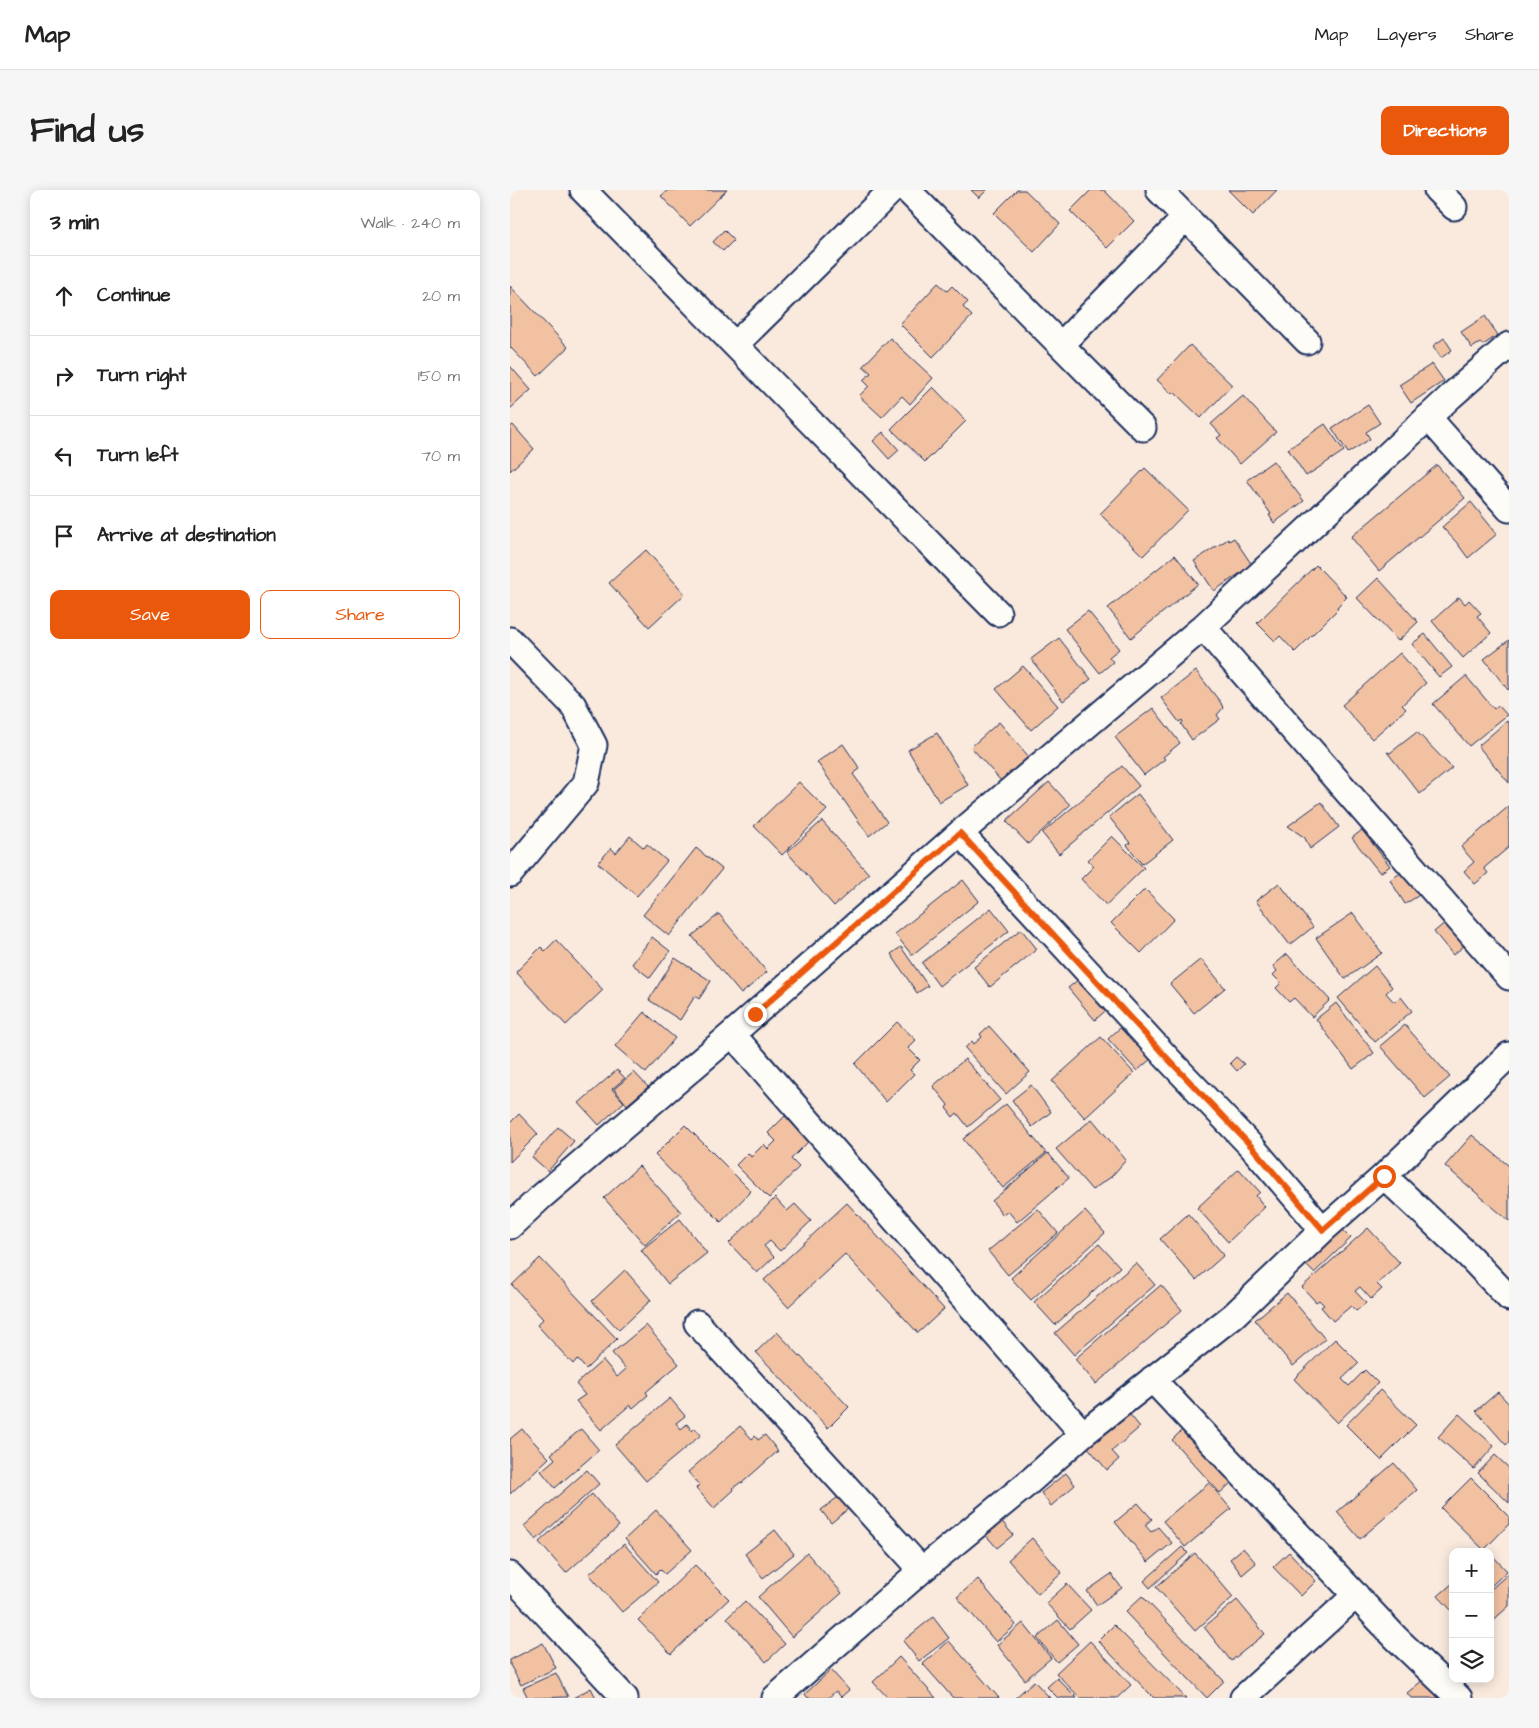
<!DOCTYPE html>
<html lang="en">
<head>
<meta charset="utf-8">
<style>
  body { margin:0; font-family:"Architects Daughter",sans-serif; background:#f6f6f6; color:#222 }
  .controls { position:absolute; right:15px; bottom:15px; display:grid; overflow:hidden; border-radius:10px; box-shadow:0 2px 12px #0003 }
  .controls button { width:45px; height:45px; display:grid; place-items:center; padding:0; border:0; border-bottom:1px solid #e0e0e0; background:#fff; color:#222; font:25px sans-serif }
  .stop { position:absolute; width:15px; height:15px; margin:-11px; border:4px solid #ea580c; border-radius:50%; background:#fff }
  .stop.end { background:#ea580c; border-color:#fff; box-shadow:0 1px 5px #0008 }
  .list { margin:0; padding:0; list-style:none }
  h2 { display:flex; justify-content:space-between; align-items:center; height:65px; margin:0; padding:0 20px; font-size:21px }
  h2 small { font-size:16px; font-weight:400; color:#767676 }
  .list li { display:grid; grid-template-columns:32px 1fr auto; gap:15px; align-items:center; box-sizing:border-box; height:80px; padding:0 20px; border-top:1px solid #e0e0e0 }
  .list b { display:block; font-size:19px; white-space:nowrap }
  .list em { font-size:16px; font-style:normal; color:#767676 }
  .actions { display:flex; gap:10px; padding:15px 20px }
  .actions a { flex:1; padding:11px 0; border:1px solid #ea580c; border-radius:10px; text-align:center; font-size:18px; color:#ea580c }
  .actions .main { background:#ea580c; color:#fff }
  .icon { flex:none; width:28px; height:28px; fill:none; stroke:currentColor; stroke-width:2; stroke-linecap:round; stroke-linejoin:round }
  .map { position:relative; flex:none; width:999px; height:1508px; overflow:hidden; border-radius:10px }
  header { display:flex; align-items:center; gap:30px; box-sizing:border-box; height:70px; padding:0 25px; background:#fff; border-bottom:1px solid #e0e0e0 }
  header strong { font-size:24px }
  nav { display:flex; gap:28px; margin-inline-start:auto; font-size:18px }
  .intro { display:flex; align-items:center; justify-content:space-between; box-sizing:border-box; height:120px; padding:0 30px }
  h1 { margin:0; font-size:35px }
  .button { padding:12px 22px; border-radius:10px; background:#ea580c; color:#fff; font-size:18px; font-weight:700 }
  main { display:flex; gap:30px; padding:0 30px }
  aside { flex:1; background:#fff; border-radius:10px; box-shadow:0 2px 12px #0003 }
  .map>svg:first-child { display:block }
  .building { fill:#f2c1a2; stroke:#1b2f5e }
  .lines { fill:none; stroke-linecap:round; stroke-linejoin:round }
  .minor-casing { stroke:#1b2f5e; stroke-width:29 }
  .minor { stroke:#fdfcf7; stroke-width:25 }
  .route { stroke:#ea580c; stroke-width:6 }
</style>
</head>
<body>
<header>
<strong>Map</strong>
<nav><a>Map</a><a>Layers</a><a>Share</a></nav>
</header>
<div class="intro"><h1>Find us</h1><a class="button">Directions</a></div>
<main>
<aside>
<h2>3 min<small>Walk · 240 m</small></h2>
<ul class="list">
<li><svg class="icon" aria-label="ahead" viewBox="0 0 24 24"><path d="M12 20V5M6 11l6-6 6 6"/></svg><div><b>Continue</b></div><em>20 m</em></li>
<li><svg class="icon" aria-label="right" viewBox="0 0 24 24"><path d="M7 20v-9h11M14 6l5 5-5 5"/></svg><div><b>Turn right</b></div><em>150 m</em></li>
<li><svg class="icon" aria-label="left" viewBox="0 0 24 24"><path d="M17 20v-9H6M10 6l-5 5 5 5"/></svg><div><b>Turn left</b></div><em>70 m</em></li>
<li><svg class="icon" aria-label="arrive" viewBox="0 0 24 24"><path d="M6 21V4h12l-3 4 3 4H6"/></svg><div><b>Arrive at destination</b></div></li>
</ul>
<div class="actions"><a class="main">Save</a><a>Share</a></div>
</aside>
<div class="map">
<svg width="999" height="1508" viewBox="0 0 999 1508">
  <rect width="100%" height="100%" fill="#faeade"/>
  <filter id="ink" filterUnits="userSpaceOnUse"><feTurbulence type="fractalNoise" baseFrequency=".02" numOctaves="2"/><feDisplacementMap in="SourceGraphic" scale="10" xChannelSelector="R" yChannelSelector="G"/><feConvolveMatrix kernelMatrix="1 2 1 2 8 2 1 2 1" color-interpolation-filters="sRGB"/></filter>
  <g filter="url(#ink)">
    <path class="building" d="M158,0H217L180,36L151,6Z
      M461,0H477L469,8Z
      M507,0H515L550,34L524,62L484,23Z
      M581,0H594L624,31L597,58L560,21Z
      M718,0H767L743,25Z
      M214,40L224,50L213,61L203,52Z
      M428,93L437,101L442,96L458,112L453,117L462,126L423,167L390,134Z
      M0,96L58,157L28,186L0,157Z
      M975,126L988,145L973,155L970,153L962,158L951,142Z
      M380,148L423,188L400,214L392,206L372,227L349,206L359,196L353,190L361,183L353,176Z
      M934,148L942,160L931,168L923,156Z
      M680,155L722,195L691,228L664,202L662,204L647,190Z
      M922,174L934,191L901,213L889,195Z
      M0,176L21,200L0,219Z
      M423,197L456,231L415,272L381,239Z
      M733,206L766,242L730,274L707,248L711,245L701,234Z
      M858,215L870,233L856,242L860,249L838,263L822,238Z
      M815,234L834,261L796,286L778,259Z
      M3,235L24,259L0,281V237Z
      M373,242L389,260L379,269L363,251Z
      M763,271L794,311L764,333L759,325L761,324L737,290Z
      M927,275L955,308L869,381L841,347Z
      M635,278L678,320L633,366L590,324Z
      M961,312L987,344L958,368L947,353L932,337Z
      M724,348L742,375L704,401L684,371L718,349L719,351Z
      M136,360L175,404L139,437L99,393Z
      M665,365L688,394L621,448L598,418Z
      M806,375L837,407L827,417L828,419L785,462L770,446L765,451L747,433Z
      M868,388L908,432L888,451L847,408Z
      M949,407L955,414L959,410L971,423L967,426L981,443L953,468L922,431Z
      M578,421L609,459L599,467L603,472L590,483L555,439Z
      M915,444L942,477L929,487L902,454Z
      M549,448L581,489L553,511L521,469Z
      M999,450V499L998,500L974,469Z
      M890,463L916,493L892,515L896,519L862,549L832,515Z
      M513,476L548,516L521,540L486,499Z
      M686,481L711,513L713,518L707,525L710,529L682,550L671,534L673,532L672,530L669,532L651,508Z
      M956,486L984,519L988,515L997,525L959,556L923,514Z
      M643,518L670,553L653,567L655,569L634,585L605,547Z
      M997,531L999,533V593L968,556Z
      M489,532L519,567L491,591L461,557Z
      M907,542L942,578L910,604L877,562L880,563Z
      M427,543L458,595L429,612L398,560Z
      M333,554L350,579L343,584L377,632L359,646L307,572Z
      M612,576L629,596L549,664L532,643Z
      M289,592L317,620L272,665L244,636Z
      M539,592L560,615L518,654L496,631Z
      M628,604L663,650L632,674L617,655L620,653L599,627Z
      M811,612L829,637L800,659L795,648L778,636Z
      M999,616V657L974,678L978,683L965,694L954,681L964,672L951,657Z
      M312,631L359,684L324,716L277,662Z
      M852,640L880,676L870,683L842,648Z
      M120,646L134,658L137,654L157,671L127,706L88,673L101,658L106,663Z
      M602,646L634,678L596,715L571,689L584,676L578,670Z
      M186,658L212,679L159,746L133,725Z
      M895,680L911,704L895,714L880,690Z
      M453,690L469,711L402,765L385,744Z
      M769,693L803,737L780,755L746,711Z
      M635,699L664,729L631,763L601,733Z
      M481,718L499,741L429,796L412,773Z
      M843,723L872,763L835,789L806,748Z
      M209,724L257,782L231,804L182,746Z
      M937,731L955,755L943,765L924,742Z
      M511,739L527,759L480,797L464,777Z
      M142,747L160,761L140,788L122,774Z
      M46,750L93,800L56,835L6,782L31,757L35,761Z
      M391,757L418,796L407,803L381,764Z
      M777,764L820,810L802,827L784,808L779,812L766,798L771,793L763,785L767,781L763,776Z
      M165,768L201,791L189,809L185,806L170,830L139,810Z
      M691,769L715,798L684,823L660,794Z
      M865,776L882,797L876,803L884,812L891,807L902,821L865,852L828,808Z
      M574,785L601,816L585,830L558,798Z
      M826,813L864,863L843,879L806,829Z
      M134,822L165,848L136,883L105,856Z
      M387,832L406,850L398,858L410,870L400,880L404,884L376,912L345,874Z
      M613,835L643,867L627,881L598,849Z
      M895,835L940,887L915,908L870,856Z
      M479,836L520,882L496,904L455,858L462,851L464,854L472,847L470,844Z
      M591,847L624,883L575,928L542,891Z
      M726,867L734,874L727,881L720,873Z
      M455,869L490,910L458,937L447,923L443,927L436,918L438,915L423,896Z
      M107,880L115,888L102,899L114,912L89,935L69,913Z
      M124,882L138,897L117,915L104,899Z
      M521,895L541,922L522,937L502,910Z
      M496,914L536,963L493,998L453,949Z
      M9,924L28,944L0,972V933Z
      M275,926L299,951L281,969L289,977L259,1008L226,975L238,963L241,967L254,954L258,959L266,951L258,943Z
      M582,929L616,970L601,987L582,1000L546,959Z
      M175,935L241,1001L211,1032L145,965Z
      M48,937L64,951L38,981L22,967Z
      M962,945L999,976V1031L935,976Z
      M538,963L559,988L507,1032L498,1021L493,1025L482,1011Z
      M129,976L171,1022L135,1055L94,1008Z
      M729,979L750,1002L746,1006L755,1017L718,1052L687,1018Z
      M265,1008L277,1021L285,1014L301,1031L270,1061L260,1051L254,1056L264,1067L247,1083L219,1053Z
      M337,1013L434,1119L408,1143L335,1064L278,1117L254,1090Z
      M528,1019L548,1043L498,1085L478,1061Z
      M575,1021L595,1043L521,1110L501,1088Z
      M678,1024L714,1065L686,1090L650,1049Z
      M170,1029L197,1063L158,1094L131,1060Z
      M828,1035L841,1048L804,1083L791,1070Z
      M858,1038L890,1073L867,1094L872,1099L861,1109L850,1097L845,1101L856,1113L846,1121L841,1116L823,1131L811,1117L814,1115L809,1110L806,1112L792,1097Z
      M589,1054L610,1077L545,1135L524,1112Z
      M30,1068L107,1149L76,1179L67,1169L63,1174L27,1135L33,1129L2,1095Z
      M626,1073L645,1095L564,1165L545,1143Z
      M115,1080L141,1110L109,1140L82,1111Z
      M651,1095L672,1120L586,1194L565,1169Z
      M777,1103L815,1149L783,1176L745,1130Z
      M136,1135L169,1174L136,1202L138,1205L123,1218L120,1215L91,1240L66,1211L75,1205L66,1194L93,1170L107,1187L116,1179L102,1163Z
      M267,1142L339,1217L318,1238L246,1162Z
      M825,1149L849,1173L832,1189L839,1196L855,1180L868,1193L827,1233L784,1189Z
      M870,1200L906,1235L871,1270L836,1235Z
      M988,1202L999,1214V1252L996,1255L966,1221Z
      M160,1208L175,1226L166,1233L171,1239L177,1234L182,1241L185,1238L191,1245L136,1291L105,1255Z
      M617,1221L630,1237L602,1261L609,1269L597,1280L576,1255Z
      M949,1224L984,1256L964,1279L928,1247Z
      M230,1236L242,1249L245,1246L248,1250L255,1245L268,1261L232,1293L231,1292L223,1298L224,1300L204,1318L186,1298L189,1295L178,1282Z
      M12,1239L39,1268L0,1304V1249Z
      M71,1239L89,1260L45,1298L31,1281L45,1269L41,1264Z
      M673,1239L721,1293L710,1303L662,1250Z
      M985,1265L999,1278V1313L968,1283Z
      M884,1273L907,1300L850,1349L827,1322Z
      M77,1280L89,1294L26,1350L14,1336Z
      M556,1283L565,1295L541,1316L531,1303Z
      M961,1288L999,1326V1334L974,1360L931,1318Z
      M699,1293L721,1319L675,1357L653,1331Z
      M82,1304L109,1336L56,1383L29,1352Z
      M328,1307L338,1319L321,1333L311,1320Z
      M628,1313L642,1329L635,1335L641,1342L648,1337L662,1353L638,1372L605,1332Z
      M146,1320L182,1360L155,1384L150,1379L146,1384L115,1349Z
      M490,1329L503,1345L487,1358L473,1342Z
      M265,1340L284,1364L253,1388L235,1364Z
      M522,1348L552,1383L528,1404L498,1370Z
      M114,1354L148,1392L112,1422L79,1384Z
      M672,1357L678,1363L640,1398L634,1391Z
      M733,1358L746,1373L732,1385L720,1369Z
      M779,1362L806,1391L791,1406L763,1377Z
      M297,1363L332,1403L282,1447L248,1407Z
      M685,1363L723,1407L685,1441L646,1397Z
      M980,1363L997,1381L980,1397Z
      M185,1375L219,1409L161,1464L128,1430Z
      M999,1383V1416L980,1433V1400Z
      M601,1384L612,1398L587,1415L577,1401Z
      M468,1389L506,1435L486,1452L447,1407Z
      M943,1393V1422L928,1406Z
      M557,1394L581,1420L560,1439L536,1413Z
      M632,1406L714,1491L697,1508L615,1422Z
      M727,1410L755,1444L721,1471L694,1437Z
      M235,1411L275,1454L256,1472L217,1428Z
      M423,1427L439,1448L409,1471L393,1451Z
      M548,1430L568,1454L547,1472L527,1448Z
      M513,1433L541,1468L515,1490L487,1455Z
      M604,1435L676,1508H644L588,1451Z
      M439,1451L489,1508H443L413,1474Z
      M580,1451L621,1495L607,1508H570L546,1483Z
      M33,1453L46,1478L11,1495L0,1475V1470Z
      M389,1467L426,1508H378L363,1492Z
      M321,1480L339,1500L331,1507L326,1501L318,1508H298L295,1504Z
      M46,1483L58,1507L18,1508L13,1498Z
      M919,1485L938,1508H901L897,1503Z
      M547,1488L567,1508H548L537,1497Z
      M524,1491L540,1508H505Z
      M81,1498L86,1508H63Z"/>
    <g class="lines">
      <defs>
        <path id="minor" d="M73,0L488,423
          M397,0L633,238
          M649,0L797,151
          M927,0L944,17
          M225,155L382,0
          M551,155L676,27
          M918,227L999,319
          M693,437L999,787
          M0,450L63,515L84,555L76,593L0,684
          M450,643L659,870L742,957L813,1040
          M222,844L573,1244
          M874,986L959,1066L999,1108
          M0,1036L31,1007L222,844L450,643L693,437L941,206L999,155
          M187,1133L412,1380
          M642,1189L886,1448L949,1508
          M0,1385L115,1508
          M265,1508L412,1380L518,1293L573,1244L724,1125L813,1040L874,986L999,865
          M733,1508L846,1405"/>
      </defs>
      <use href="#minor" class="minor-casing"/>
      <use href="#minor" class="minor"/>
    </g>
  </g>
  <g class="lines" filter="url(#ink)">
    <path class="route" d="M245,824L450,643L659,870L742,957L813,1040L874,986"/>
  </g>
</svg>
<div class="controls">
<button>+</button>
<button>−</button>
<button><svg class="icon" aria-label="layers" viewBox="0 0 24 24"><path d="M12 4l9 5-9 5-9-5zM3 14l9 5 9-5"/></svg></button>
</div>
<div class="stop" style="left:874px;top:986px"></div>
<div class="stop end" style="left:245px;top:824px"></div>
</div>
</main>
</body>
</html>
